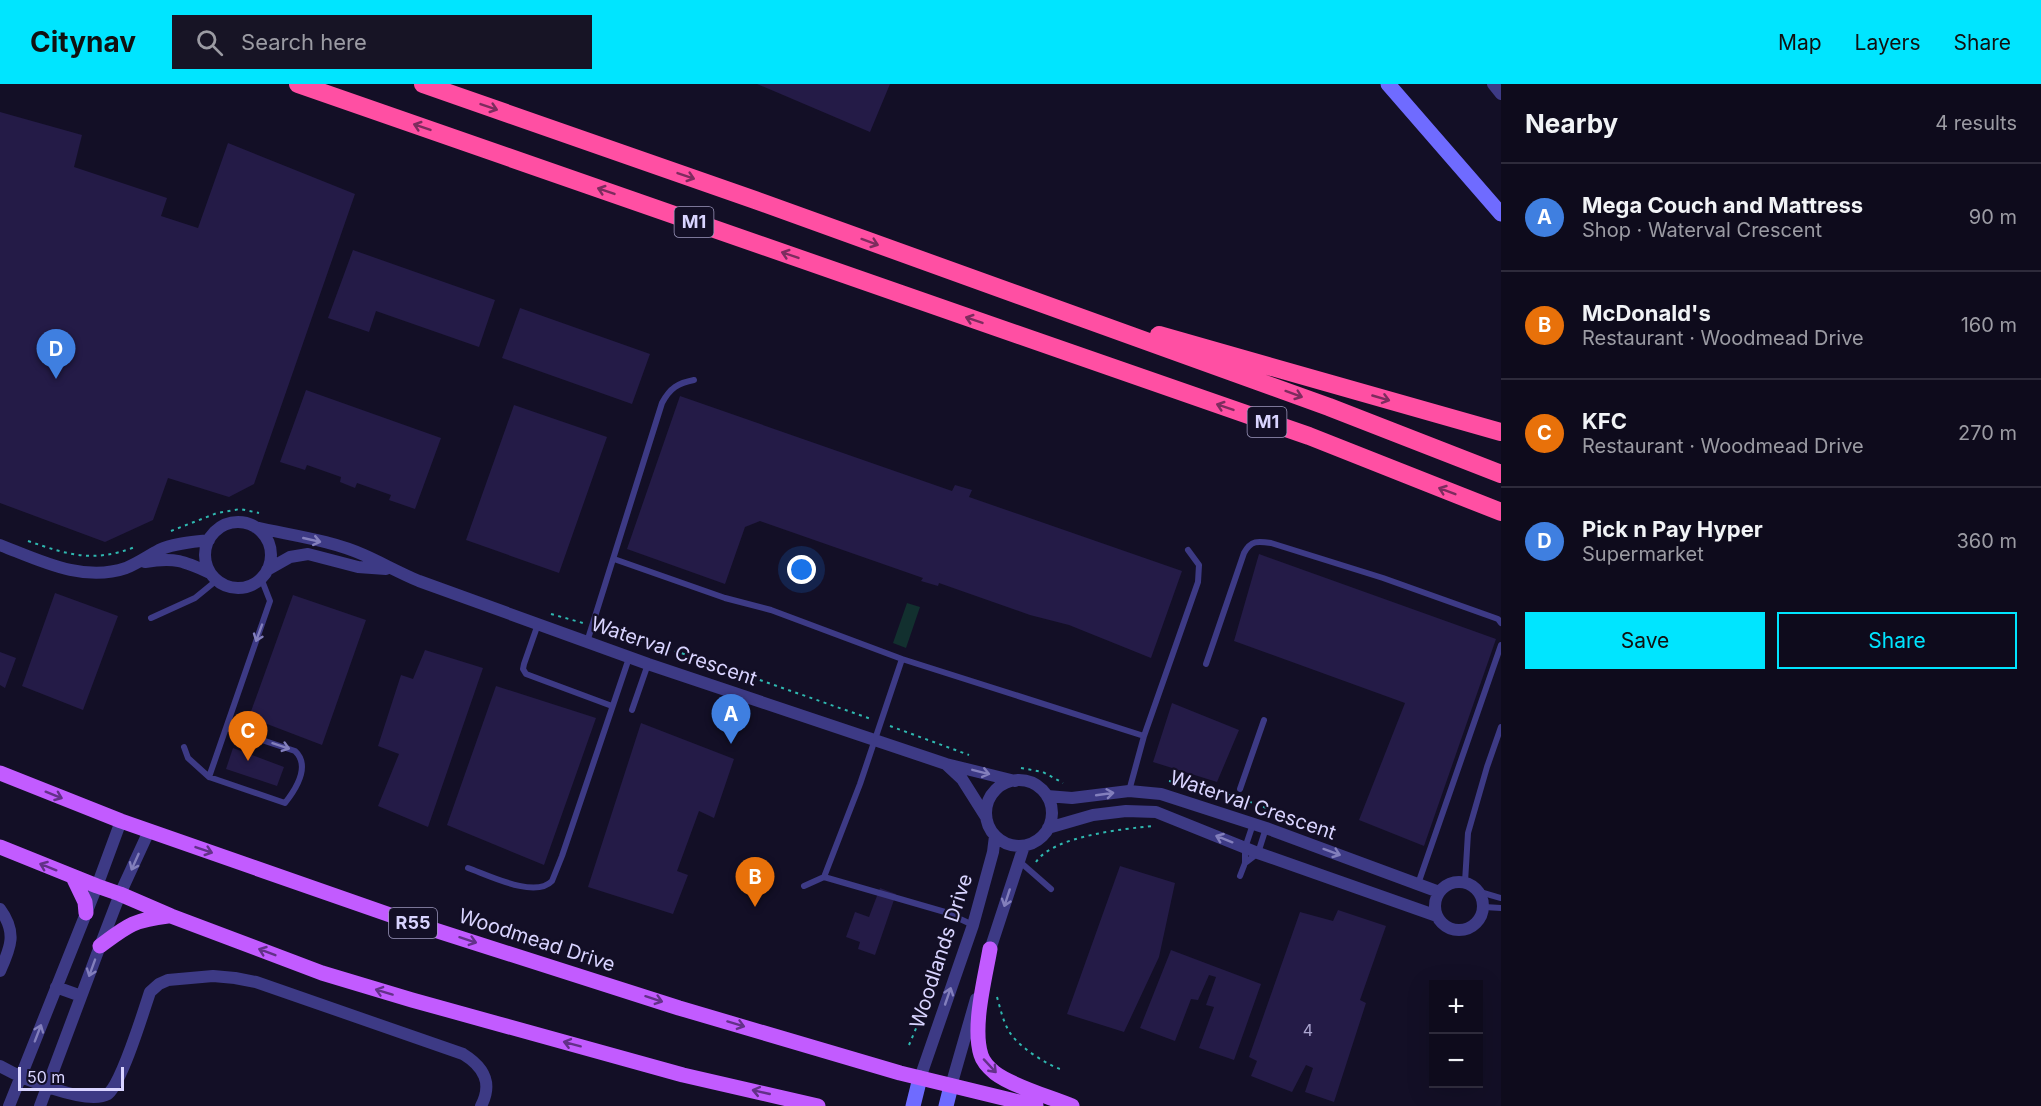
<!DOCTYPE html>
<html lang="en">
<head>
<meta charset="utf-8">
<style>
  body { margin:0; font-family:Inter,sans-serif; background:#171425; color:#f1f3f6 }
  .controls { position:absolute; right:18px; bottom:18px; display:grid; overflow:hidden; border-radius:0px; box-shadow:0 6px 24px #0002 }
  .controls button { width:54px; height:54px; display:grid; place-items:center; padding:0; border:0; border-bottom:2px solid #2e2b3b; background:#0e0b1c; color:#f1f3f6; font:30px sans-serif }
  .scale { position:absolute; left:18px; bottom:15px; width:106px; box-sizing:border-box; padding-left:6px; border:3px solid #d9d4ff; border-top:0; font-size:16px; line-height:21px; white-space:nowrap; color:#d9d4ff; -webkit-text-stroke:4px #130f26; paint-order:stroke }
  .you { position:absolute; left:802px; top:486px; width:21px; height:21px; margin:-15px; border:4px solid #fff; border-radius:50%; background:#1a73e8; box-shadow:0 0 0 9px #1a73e833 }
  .badge { display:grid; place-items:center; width:39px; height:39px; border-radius:50%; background:#00e5ff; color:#fff; font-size:20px; font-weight:700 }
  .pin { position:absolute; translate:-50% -50px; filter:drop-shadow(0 2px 3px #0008) }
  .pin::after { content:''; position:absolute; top:32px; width:21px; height:18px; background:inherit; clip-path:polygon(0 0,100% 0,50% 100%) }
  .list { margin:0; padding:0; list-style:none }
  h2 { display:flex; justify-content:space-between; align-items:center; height:78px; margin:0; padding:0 24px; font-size:26px }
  h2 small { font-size:20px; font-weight:400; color:#9b9ba3 }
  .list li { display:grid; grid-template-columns:39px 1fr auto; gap:18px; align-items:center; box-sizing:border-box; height:108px; padding:0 24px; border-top:2px solid #2e2b3b }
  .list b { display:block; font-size:22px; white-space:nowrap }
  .list p { margin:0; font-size:20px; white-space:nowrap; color:#9b9ba3 }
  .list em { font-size:20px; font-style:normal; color:#9b9ba3 }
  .actions { display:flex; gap:12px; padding:18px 24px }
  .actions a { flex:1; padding:14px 0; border:2px solid #00e5ff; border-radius:0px; text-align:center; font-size:21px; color:#00e5ff }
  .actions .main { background:#00e5ff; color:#111 }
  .icon { flex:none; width:33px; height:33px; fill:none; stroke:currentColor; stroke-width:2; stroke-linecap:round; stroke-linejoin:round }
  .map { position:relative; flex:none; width:1501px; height:1022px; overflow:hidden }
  header { display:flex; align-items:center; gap:36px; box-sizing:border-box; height:84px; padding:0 30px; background:#00e5ff; color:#111 }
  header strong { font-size:28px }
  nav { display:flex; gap:33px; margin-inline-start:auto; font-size:21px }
  .search { width:420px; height:54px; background:#171425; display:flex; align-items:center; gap:15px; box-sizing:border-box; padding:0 21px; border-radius:0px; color:#9b9ba3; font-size:22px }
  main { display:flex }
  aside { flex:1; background:#0e0b1c }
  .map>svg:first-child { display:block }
  .green { fill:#12302f }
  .building { fill:#241b47 }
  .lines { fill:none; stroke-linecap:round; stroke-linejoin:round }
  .path { stroke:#2fb8b0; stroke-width:2; stroke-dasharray:3 4.5; stroke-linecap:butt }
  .lane { stroke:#3d3a85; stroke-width:6 }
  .street { stroke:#3d3a85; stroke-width:12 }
  .secondary { stroke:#6f6bff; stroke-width:15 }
  .primary { stroke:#c25bff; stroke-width:15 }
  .highway { stroke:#ff4fa3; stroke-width:18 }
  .oneway { stroke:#7d2c5e }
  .oneway2 { stroke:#837fbc }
  .oneway3 { stroke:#623188 }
  .labels { text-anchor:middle; stroke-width:4.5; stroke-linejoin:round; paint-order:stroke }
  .number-label { font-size:16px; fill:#aca6d1 }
  .shield { fill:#130f26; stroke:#9e99be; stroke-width:1.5 }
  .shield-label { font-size:18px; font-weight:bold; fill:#d9d4ff }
  .street-label { font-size:20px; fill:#d9d4ff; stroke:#130f26 }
</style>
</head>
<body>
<header>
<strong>Citynav</strong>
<div class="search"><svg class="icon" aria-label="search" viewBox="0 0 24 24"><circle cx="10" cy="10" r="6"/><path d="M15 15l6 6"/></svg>Search here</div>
<nav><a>Map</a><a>Layers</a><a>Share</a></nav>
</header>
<main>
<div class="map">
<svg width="1501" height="1022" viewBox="0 0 1501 1022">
  <rect width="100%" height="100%" fill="#130f26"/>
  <path class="green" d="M907,519L920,523L906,564L893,559Z"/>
  <path class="building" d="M757,0H890L870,48Z
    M0,28L82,51L74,83L167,114L161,132L198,144L228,59L355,110L254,400L229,413L168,394L153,436L105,458L0,419Z
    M353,166L495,216L479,263L376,227L369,248L328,234Z
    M520,224L650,270L632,320L502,274Z
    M306,306L441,354L415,425L389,416L391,411L357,399L355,404L340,398L341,393L307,381L305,386L280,378Z
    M680,312L952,407L955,401L972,406L969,413L1182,487L1151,574L1069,541L1030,531L939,499L938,502L921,497L923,494L760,437L745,443L725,500L627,465Z
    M514,321L607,353L559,489L466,456Z
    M1259,470L1496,555L1424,762L1359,736L1405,619L1234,557Z
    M55,509L118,532L83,626L22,602Z
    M293,511L366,536L322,661L249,633Z
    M425,566L483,584L428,743L378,722L399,670L378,662L401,591L413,595Z
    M0,568L16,574L5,604L0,601Z
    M496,602L596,634L544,781L447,741Z
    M1172,619L1239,646L1217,698L1153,678Z
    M641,639L734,675L714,734L699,727L677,787L688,791L673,830L588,803Z
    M233,664L284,683L277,702L226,685Z
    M1120,782L1175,799L1159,873L1124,948L1067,930Z
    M880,804L896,810L875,871L858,865L860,858L846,853L855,828L869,833Z
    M1338,826L1386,842L1360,916L1366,919L1334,1018L1305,1008L1313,984L1306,981L1292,1008L1251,992L1257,977L1249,973L1300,828L1333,837Z
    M1171,866L1261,900L1234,976L1199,964L1214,923L1206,921L1216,893L1209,891L1198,916L1191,915L1175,957L1140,944Z"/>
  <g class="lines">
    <path class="path" d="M171,447L217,429L240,425L259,429
      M28,457C69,471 93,479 135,463
      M551,530L583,539
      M603,545L697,574L871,635
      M890,642L969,671
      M1021,684L1043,688L1063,699
      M1169,697L1198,702L1233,712
      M1242,715L1304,738
      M1036,778C1053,752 1123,745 1153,742
      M997,913C1001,927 1004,942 1013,953C1023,965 1046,980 1060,985
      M909,961L950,864"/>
    <path class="lane" d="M614,475L725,514L771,526L902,575L860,700L824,793L804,802
      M151,534L195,514L217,496
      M538,540L524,580L523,585L526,590L612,622
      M587,558L662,319C670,304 678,299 694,296
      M902,575L1144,652L1129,707
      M1206,580L1244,469C1251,456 1258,457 1271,459L1383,494L1498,535L1501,539
      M632,626L648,580
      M1144,652L1198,498L1199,481L1188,466
      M184,663L188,674L209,693L270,517L261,494
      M209,693L285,719C296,705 311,682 295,667L226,644
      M1240,705L1264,636
      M1019,777L1051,805
      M1245,779L1258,769L1266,744
      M468,784C488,791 535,815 552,797L562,772L629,574
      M1240,792L1245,779V764L1253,740
      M824,793L945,828L973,841
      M1465,798L1468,749L1487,683L1501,643
      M1418,800L1501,561
      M1480,808L1501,814
      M1484,823L1501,824"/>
    <path class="street" d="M1493,0L1501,10
      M205 471a33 33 0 1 1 66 0a33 33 0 1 1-66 0Z
      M255,443C289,451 331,456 364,471C382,479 400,489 419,497L648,580L946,680L1015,697
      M0,461C39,476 83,499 126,484C138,479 148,472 159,466C174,459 193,458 209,456
      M145,478C175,473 184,477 210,489
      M267,486L290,473L308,470L358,483L386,485
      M947,681L962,695L986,733
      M986 729a33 33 0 1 1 66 0a33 33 0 1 1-66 0Z
      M1047,712L1072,714L1129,707L1161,710L1266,744L1439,808
      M1048,744L1093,731L1126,727L1156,728L1258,769L1437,832
      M1435 822a24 24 0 1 1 48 0a24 24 0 1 1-48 0Z
      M0,825C17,848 11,863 0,887
      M988,872L1024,762
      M56,903L81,912
      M0,982C21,994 87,1022 108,1010C122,998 143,929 150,908L159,900L168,896L213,892L235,894L256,898L463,970C484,983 493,999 481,1022
      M920,994L973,841L993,768L995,752
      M951,1002L976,915
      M9,1022L97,802L121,737
      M40,1022L100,862L120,810L149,747"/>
    <path class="secondary" d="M1388,0L1501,130
      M913,1022L920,994
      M946,1022L951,1002"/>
    <path class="primary" d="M0,689L121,737L416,840L679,924L900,989L1036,1022
      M0,763L97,802L120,810L171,832L322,889L412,916L683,991L818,1022
      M73,793L85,818L86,829
      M100,862C127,842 133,836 168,832
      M990,865C985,894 972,943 981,971C983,978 989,984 995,989C1012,1002 1050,1013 1072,1022"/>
    <path class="highway" d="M298,0L1309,352L1501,428
      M423,0L755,116L1329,323L1501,390
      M1159,251L1501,348"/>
  </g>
  <defs><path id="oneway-shaft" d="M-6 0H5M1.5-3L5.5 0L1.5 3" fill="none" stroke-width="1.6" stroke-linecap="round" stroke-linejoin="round" transform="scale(1.5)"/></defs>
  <g class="oneway">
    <use href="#oneway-shaft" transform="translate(489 23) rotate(19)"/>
    <use href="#oneway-shaft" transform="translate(422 43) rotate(-161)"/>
    <use href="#oneway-shaft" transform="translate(686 92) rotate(19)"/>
    <use href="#oneway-shaft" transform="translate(606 107) rotate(-161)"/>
    <use href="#oneway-shaft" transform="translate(870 158) rotate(20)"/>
    <use href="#oneway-shaft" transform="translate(790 171) rotate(-161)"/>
    <use href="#oneway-shaft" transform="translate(974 236) rotate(-161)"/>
    <use href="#oneway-shaft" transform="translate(1294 310) rotate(20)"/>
    <use href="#oneway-shaft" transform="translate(1381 314) rotate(16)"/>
    <use href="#oneway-shaft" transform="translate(1225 323) rotate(-161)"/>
    <use href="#oneway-shaft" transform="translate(1447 407) rotate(-159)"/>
  </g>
  <g class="oneway2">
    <use href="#oneway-shaft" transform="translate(312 456) rotate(13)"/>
    <use href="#oneway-shaft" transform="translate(259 549) rotate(110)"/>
    <use href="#oneway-shaft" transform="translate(281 662) rotate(18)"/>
    <use href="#oneway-shaft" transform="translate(981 688) rotate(14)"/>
    <use href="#oneway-shaft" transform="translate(1105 710) rotate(-8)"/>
    <use href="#oneway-shaft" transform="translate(1224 755) rotate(-158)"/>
    <use href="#oneway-shaft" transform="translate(1332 768) rotate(20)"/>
    <use href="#oneway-shaft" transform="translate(135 778) rotate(114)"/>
    <use href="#oneway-shaft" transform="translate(1007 814) rotate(108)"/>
    <use href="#oneway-shaft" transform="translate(92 884) rotate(110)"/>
    <use href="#oneway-shaft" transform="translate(948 912) rotate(-71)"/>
    <use href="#oneway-shaft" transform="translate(38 949) rotate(-69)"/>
  </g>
  <g class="oneway3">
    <use href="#oneway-shaft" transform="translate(54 711) rotate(22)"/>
    <use href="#oneway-shaft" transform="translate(204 766) rotate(19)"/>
    <use href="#oneway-shaft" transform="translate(48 783) rotate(-158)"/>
    <use href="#oneway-shaft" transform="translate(468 856) rotate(18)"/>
    <use href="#oneway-shaft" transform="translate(267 868) rotate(-159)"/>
    <use href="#oneway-shaft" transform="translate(384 908) rotate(-163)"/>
    <use href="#oneway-shaft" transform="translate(654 915) rotate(18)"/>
    <use href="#oneway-shaft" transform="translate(736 940) rotate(17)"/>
    <use href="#oneway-shaft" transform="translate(572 960) rotate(-165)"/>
    <use href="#oneway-shaft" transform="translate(990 982) rotate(47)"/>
    <use href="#oneway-shaft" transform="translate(761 1008) rotate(-167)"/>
  </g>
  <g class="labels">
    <g class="number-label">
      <text x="1308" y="952">4</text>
    </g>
    <g class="shield">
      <rect x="674.5" y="123" width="39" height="30" rx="4.5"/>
      <rect x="1247.5" y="323" width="39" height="30" rx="4.5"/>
      <rect x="389" y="824" width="48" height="30" rx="4.5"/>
    </g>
    <g class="shield-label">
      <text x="694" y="144">M1</text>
      <text x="1267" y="344">M1</text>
      <text x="413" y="845">R55</text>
    </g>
    <g class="street-label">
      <text transform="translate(674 567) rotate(19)" y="7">Waterval Crescent</text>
      <text transform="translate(1253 721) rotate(19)" y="7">Waterval Crescent</text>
      <text transform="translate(537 856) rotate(18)" y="7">Woodmead Drive</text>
      <text transform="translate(941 867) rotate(-72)" y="7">Woodlands Drive</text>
    </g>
  </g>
</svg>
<div class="controls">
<button>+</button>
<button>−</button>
</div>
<div class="scale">50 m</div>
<div class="you"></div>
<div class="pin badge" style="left:731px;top:660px;background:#3f7fe0">A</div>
<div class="pin badge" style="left:755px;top:823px;background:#e8710a">B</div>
<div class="pin badge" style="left:248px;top:677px;background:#e8710a">C</div>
<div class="pin badge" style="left:56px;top:295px;background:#3f7fe0">D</div>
</div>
<aside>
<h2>Nearby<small>4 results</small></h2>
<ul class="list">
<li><span class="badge" style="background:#3f7fe0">A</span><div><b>Mega Couch and Mattress</b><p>Shop · Waterval Crescent</p></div><em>90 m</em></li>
<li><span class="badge" style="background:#e8710a">B</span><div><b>McDonald's</b><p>Restaurant · Woodmead Drive</p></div><em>160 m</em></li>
<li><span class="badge" style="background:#e8710a">C</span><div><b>KFC</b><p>Restaurant · Woodmead Drive</p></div><em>270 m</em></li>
<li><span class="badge" style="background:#3f7fe0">D</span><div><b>Pick n Pay Hyper</b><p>Supermarket</p></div><em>360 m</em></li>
</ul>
<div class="actions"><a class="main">Save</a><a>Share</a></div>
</aside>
</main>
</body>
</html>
